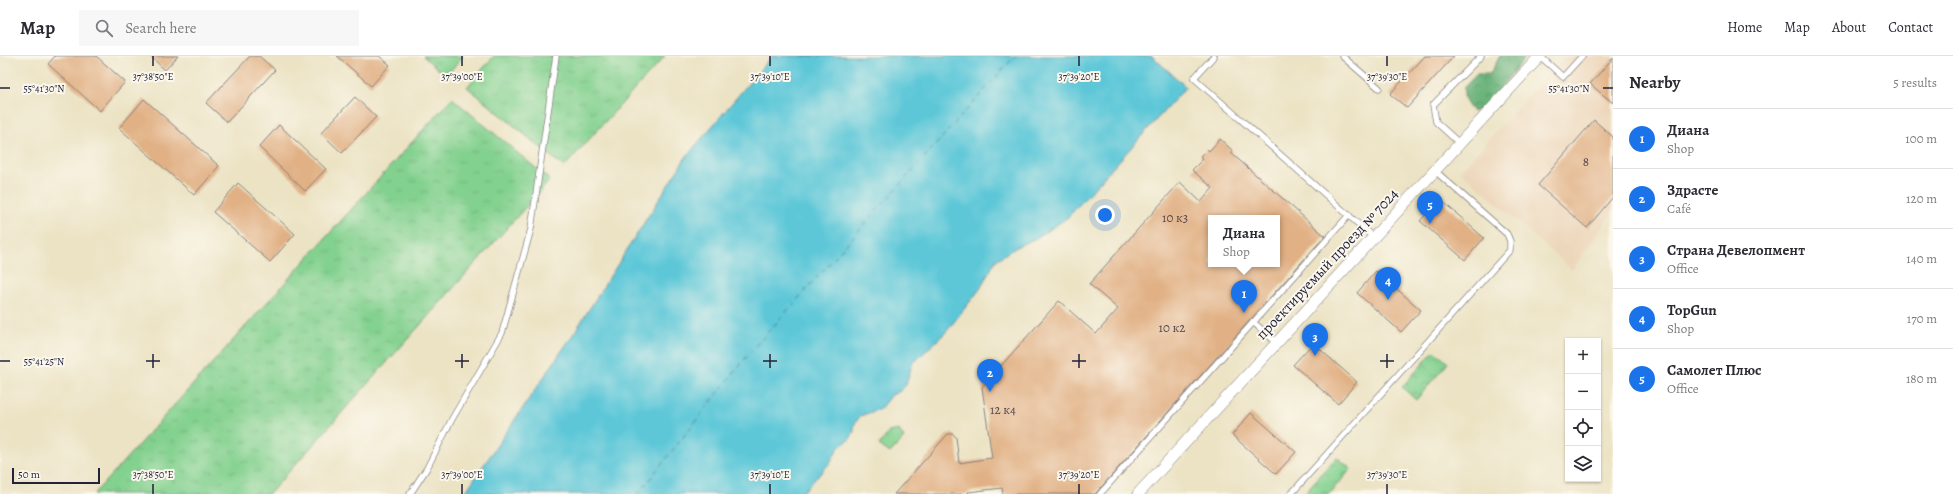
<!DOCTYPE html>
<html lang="en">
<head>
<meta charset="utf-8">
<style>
  body { margin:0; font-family:Alegreya,serif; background:#f7f7f7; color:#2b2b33 }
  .controls { position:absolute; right:12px; bottom:12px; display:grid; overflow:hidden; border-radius:0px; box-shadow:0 1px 3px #0004 }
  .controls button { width:36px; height:36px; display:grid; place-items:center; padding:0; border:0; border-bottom:1px solid #e1e1e2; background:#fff; color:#2b2b33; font:20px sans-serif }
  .scale { position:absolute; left:12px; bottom:10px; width:88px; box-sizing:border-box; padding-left:4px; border:2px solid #22223b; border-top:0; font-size:11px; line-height:14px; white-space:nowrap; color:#22223b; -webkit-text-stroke:3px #fbf7ec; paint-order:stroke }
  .you { position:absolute; left:1105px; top:159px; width:14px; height:14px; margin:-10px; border:3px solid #fff; border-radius:50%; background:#1a73e8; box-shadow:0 0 0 6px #1a73e833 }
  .badge { display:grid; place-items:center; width:26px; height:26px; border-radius:50%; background:#1a73e8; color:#fff; font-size:13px; font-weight:700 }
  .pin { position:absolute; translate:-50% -33px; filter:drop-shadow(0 1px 2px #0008) }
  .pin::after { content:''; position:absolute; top:21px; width:14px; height:12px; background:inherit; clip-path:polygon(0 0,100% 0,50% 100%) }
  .popup { position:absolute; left:1208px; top:159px; width:72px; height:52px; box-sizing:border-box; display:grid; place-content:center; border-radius:0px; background:#fff; filter:drop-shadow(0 1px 3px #0005); font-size:13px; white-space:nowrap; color:#7c7c81 }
  .popup b { font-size:15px; color:#2b2b33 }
  .popup::after { content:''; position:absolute; left:50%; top:100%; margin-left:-8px; border:8px solid transparent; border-top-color:#fff }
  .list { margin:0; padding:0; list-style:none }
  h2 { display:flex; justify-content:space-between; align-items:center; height:52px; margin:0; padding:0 16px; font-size:17px }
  h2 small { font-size:13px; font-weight:400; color:#7c7c81 }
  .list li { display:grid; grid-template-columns:26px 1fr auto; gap:12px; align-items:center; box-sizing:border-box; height:60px; padding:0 16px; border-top:1px solid #e1e1e2 }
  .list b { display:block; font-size:15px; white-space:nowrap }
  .list p { margin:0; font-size:13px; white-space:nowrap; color:#7c7c81 }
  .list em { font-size:13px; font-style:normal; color:#7c7c81 }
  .icon { flex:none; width:22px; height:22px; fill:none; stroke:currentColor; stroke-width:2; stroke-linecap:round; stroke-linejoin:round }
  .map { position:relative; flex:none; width:1613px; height:438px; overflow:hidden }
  header { display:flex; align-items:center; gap:24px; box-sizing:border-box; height:56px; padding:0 20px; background:#fff; border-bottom:1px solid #e1e1e2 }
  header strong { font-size:19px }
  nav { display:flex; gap:22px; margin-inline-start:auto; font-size:14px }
  .search { width:280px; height:36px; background:#f7f7f7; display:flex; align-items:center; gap:10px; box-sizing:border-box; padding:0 14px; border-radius:0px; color:#7c7c81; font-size:15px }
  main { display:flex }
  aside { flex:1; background:#fff }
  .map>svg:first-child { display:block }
  .built { fill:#edd7bb }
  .grass { fill:url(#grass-tufts); stroke:#527a65 }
  .forest { fill:url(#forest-crowns); stroke:#466a5a }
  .park { fill:url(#park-crowns); stroke:#527a65 }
  .water { fill:#5dc7d8; stroke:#40748a }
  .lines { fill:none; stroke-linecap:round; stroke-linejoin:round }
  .ferry { stroke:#375c72; stroke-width:1; stroke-dasharray:5 4; stroke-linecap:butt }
  .building { fill:#e1b084; fill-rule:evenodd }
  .lane-casing { stroke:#878280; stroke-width:7 }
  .street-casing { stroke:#878280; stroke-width:12 }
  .lane { stroke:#fff; stroke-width:5.5 }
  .street { stroke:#fff; stroke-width:11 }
  .ticks { fill:none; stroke:#22223b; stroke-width:1.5 }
  .labels { text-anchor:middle; stroke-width:4; stroke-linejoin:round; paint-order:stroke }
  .number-label { font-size:13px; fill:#52464d }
  .street-label { font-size:15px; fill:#22223b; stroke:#fbf7ec }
  .ticks-label { font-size:10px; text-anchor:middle; fill:#22223b; stroke:#fbf7ec; stroke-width:4; stroke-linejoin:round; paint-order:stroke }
</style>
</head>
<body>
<header>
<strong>Map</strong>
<div class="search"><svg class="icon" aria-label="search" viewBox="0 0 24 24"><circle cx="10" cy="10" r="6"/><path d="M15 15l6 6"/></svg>Search here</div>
<nav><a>Home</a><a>Map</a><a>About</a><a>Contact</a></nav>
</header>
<main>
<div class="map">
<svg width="1613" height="438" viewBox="0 0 1613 438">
  <defs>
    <pattern id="grass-tufts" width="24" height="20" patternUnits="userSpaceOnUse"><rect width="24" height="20" fill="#83d18f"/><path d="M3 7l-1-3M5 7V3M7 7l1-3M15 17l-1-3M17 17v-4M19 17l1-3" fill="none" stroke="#71b37c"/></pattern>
    <pattern id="forest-crowns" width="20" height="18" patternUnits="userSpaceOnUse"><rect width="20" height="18" fill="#6ab37a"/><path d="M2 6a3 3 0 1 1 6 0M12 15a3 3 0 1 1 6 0" fill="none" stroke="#579165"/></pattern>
    <pattern id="park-crowns" width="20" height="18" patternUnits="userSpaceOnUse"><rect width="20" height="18" fill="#83d18f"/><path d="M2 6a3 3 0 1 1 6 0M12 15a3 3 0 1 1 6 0" fill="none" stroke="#71b37c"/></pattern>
  </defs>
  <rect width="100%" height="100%" fill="#fbf7ec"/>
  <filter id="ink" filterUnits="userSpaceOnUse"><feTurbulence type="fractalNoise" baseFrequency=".025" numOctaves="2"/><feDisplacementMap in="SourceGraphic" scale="8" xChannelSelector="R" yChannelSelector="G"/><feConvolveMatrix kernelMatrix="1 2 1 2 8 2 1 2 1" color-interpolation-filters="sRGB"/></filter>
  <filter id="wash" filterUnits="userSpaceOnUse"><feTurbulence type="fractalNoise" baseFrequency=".012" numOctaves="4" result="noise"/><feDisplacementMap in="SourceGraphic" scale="16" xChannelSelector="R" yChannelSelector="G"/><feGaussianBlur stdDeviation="0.9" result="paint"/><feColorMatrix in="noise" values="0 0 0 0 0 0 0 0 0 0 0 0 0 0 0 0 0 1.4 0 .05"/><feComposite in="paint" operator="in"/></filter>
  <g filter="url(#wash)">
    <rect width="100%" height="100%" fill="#ece3c4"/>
    <path class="built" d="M1565,0H1613V155L1572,214L1460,115Z"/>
    <path class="grass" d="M423,0H463L446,20Z
      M494,0H665L564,111L467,31Z
      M452,42L550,124L269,438H94Z"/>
    <path class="forest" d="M1500,0H1526L1486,50L1473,56L1464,42V31L1477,18H1490Z"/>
    <path class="park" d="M1434,295L1448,307L1416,344L1402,331Z
      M899,374L904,382L890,397L879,389L889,376Z
      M1337,401L1351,413L1329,438H1309L1306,435Z"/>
    <path class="water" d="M772,0H1152L1186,31L1067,162L1036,182L1018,190L996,204L980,233L946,276L912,308L906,329L900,335L890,340L880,353L860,360L854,369V375L850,383L839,391L829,408L801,438H464L574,277L686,101Z"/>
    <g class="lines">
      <path class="ferry" d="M638,438L752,294L1015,0"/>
    </g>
    <g id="blocks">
      <path class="building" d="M55,0H96L125,26L100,55L48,8Z
        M150,0H178L165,14Z
        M250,0H259L275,14L227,66L206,47Z
        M337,0H379L390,9L371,30Z
        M1425,0H1454L1407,52L1390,38Z
        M1613,2V47L1590,28Z
        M355,41L376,61L342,97L321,77Z
        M144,43L219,110L194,139L119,72Z
        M1594,64L1613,81V141L1587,172L1538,129Z
        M279,69L326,113L305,135L259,91Z
        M1220,83L1233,95L1231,97L1325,180L1095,438H1003L1002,432L968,436L969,438H894L948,378H953L956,381L959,407L992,402L982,331L1059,245L1096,278L1118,253L1089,228L1180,126L1201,146L1213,132L1192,114L1203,103L1200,100L1207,93L1209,95ZM1211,162H1277V208H1211Z
        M238,127L295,178L270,206L213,156Z
        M1440,143L1484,182L1465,204L1420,165Z
        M1376,215L1421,254L1401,276L1357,237Z
        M1313,287L1357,326L1338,348L1293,309Z
        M1251,357L1296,396L1276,418L1232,379Z"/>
    </g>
  </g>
  <g filter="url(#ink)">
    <use href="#blocks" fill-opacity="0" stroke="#878280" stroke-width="1"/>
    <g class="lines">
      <defs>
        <path id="lane" d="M1214,0L1194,22L1373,181
          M1342,0L1379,32
          M1540,0L1563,21L1582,0
          M1459,87L1436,66L1433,49L1481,0
          M1253,266L1276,286
          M410,438L427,412L452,363L502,277L531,173L556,0
          M1100,438L1349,159
          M1291,438L1510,194V185L1507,178L1434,114"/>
        <path id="street" d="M1138,438L1540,0"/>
      </defs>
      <use href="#lane" class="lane-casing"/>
      <use href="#street" class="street-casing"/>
      <use href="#lane" class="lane"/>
      <use href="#street" class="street"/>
    </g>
  </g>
  <path class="ticks" d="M153,0V10M462,0V10M770,0V10M1079,0V10M1387,0V10M0,32H10M1603,32H1613M153,298V312M462,298V312M770,298V312M1079,298V312M1387,298V312M0,305H10M146,305H160M455,305H469M763,305H777M1072,305H1086M1380,305H1394M153,428V438M462,428V438M770,428V438M1079,428V438M1387,428V438"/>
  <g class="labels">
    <g class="number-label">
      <text x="1586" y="110">8</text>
      <text x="1175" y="166">10 к3</text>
      <text x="1172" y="276">10 к2</text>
      <text x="1003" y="358">12 к4</text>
    </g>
    <g class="street-label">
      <text transform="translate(1327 208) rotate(-47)" y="5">проектируемый проезд № 7024</text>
    </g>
  </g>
  <g class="ticks-label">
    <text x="153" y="24">37°38'50"E</text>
    <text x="462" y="24">37°39'00"E</text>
    <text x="770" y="24">37°39'10"E</text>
    <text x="1079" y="24">37°39'20"E</text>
    <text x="1387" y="24">37°39'30"E</text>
    <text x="44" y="36">55°41'30"N</text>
    <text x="1569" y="36">55°41'30"N</text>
    <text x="44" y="309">55°41'25"N</text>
    <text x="153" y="422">37°38'50"E</text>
    <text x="462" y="422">37°39'00"E</text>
    <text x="770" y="422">37°39'10"E</text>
    <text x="1079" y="422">37°39'20"E</text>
    <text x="1387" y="422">37°39'30"E</text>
  </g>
</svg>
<div class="controls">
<button>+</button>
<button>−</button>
<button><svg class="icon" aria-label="locate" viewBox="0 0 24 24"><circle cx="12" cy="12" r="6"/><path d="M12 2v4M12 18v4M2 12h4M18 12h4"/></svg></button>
<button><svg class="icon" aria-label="layers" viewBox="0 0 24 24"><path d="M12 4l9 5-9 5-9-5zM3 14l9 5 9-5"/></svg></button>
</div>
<div class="scale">50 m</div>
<div class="you"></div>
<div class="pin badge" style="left:1244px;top:257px">1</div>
<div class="popup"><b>Диана</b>Shop</div>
<div class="pin badge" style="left:990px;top:336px">2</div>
<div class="pin badge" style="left:1315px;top:300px">3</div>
<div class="pin badge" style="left:1388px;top:244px">4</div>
<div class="pin badge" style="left:1430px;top:168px">5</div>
</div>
<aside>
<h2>Nearby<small>5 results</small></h2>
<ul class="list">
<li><span class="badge">1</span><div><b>Диана</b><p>Shop</p></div><em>100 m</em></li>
<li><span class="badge">2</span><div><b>Здрасте</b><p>Café</p></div><em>120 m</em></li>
<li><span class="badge">3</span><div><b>Страна Девелопмент</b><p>Office</p></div><em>140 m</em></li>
<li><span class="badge">4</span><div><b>TopGun</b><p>Shop</p></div><em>170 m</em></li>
<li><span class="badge">5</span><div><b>Самолет Плюс</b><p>Office</p></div><em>180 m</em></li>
</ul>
</aside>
</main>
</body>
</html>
